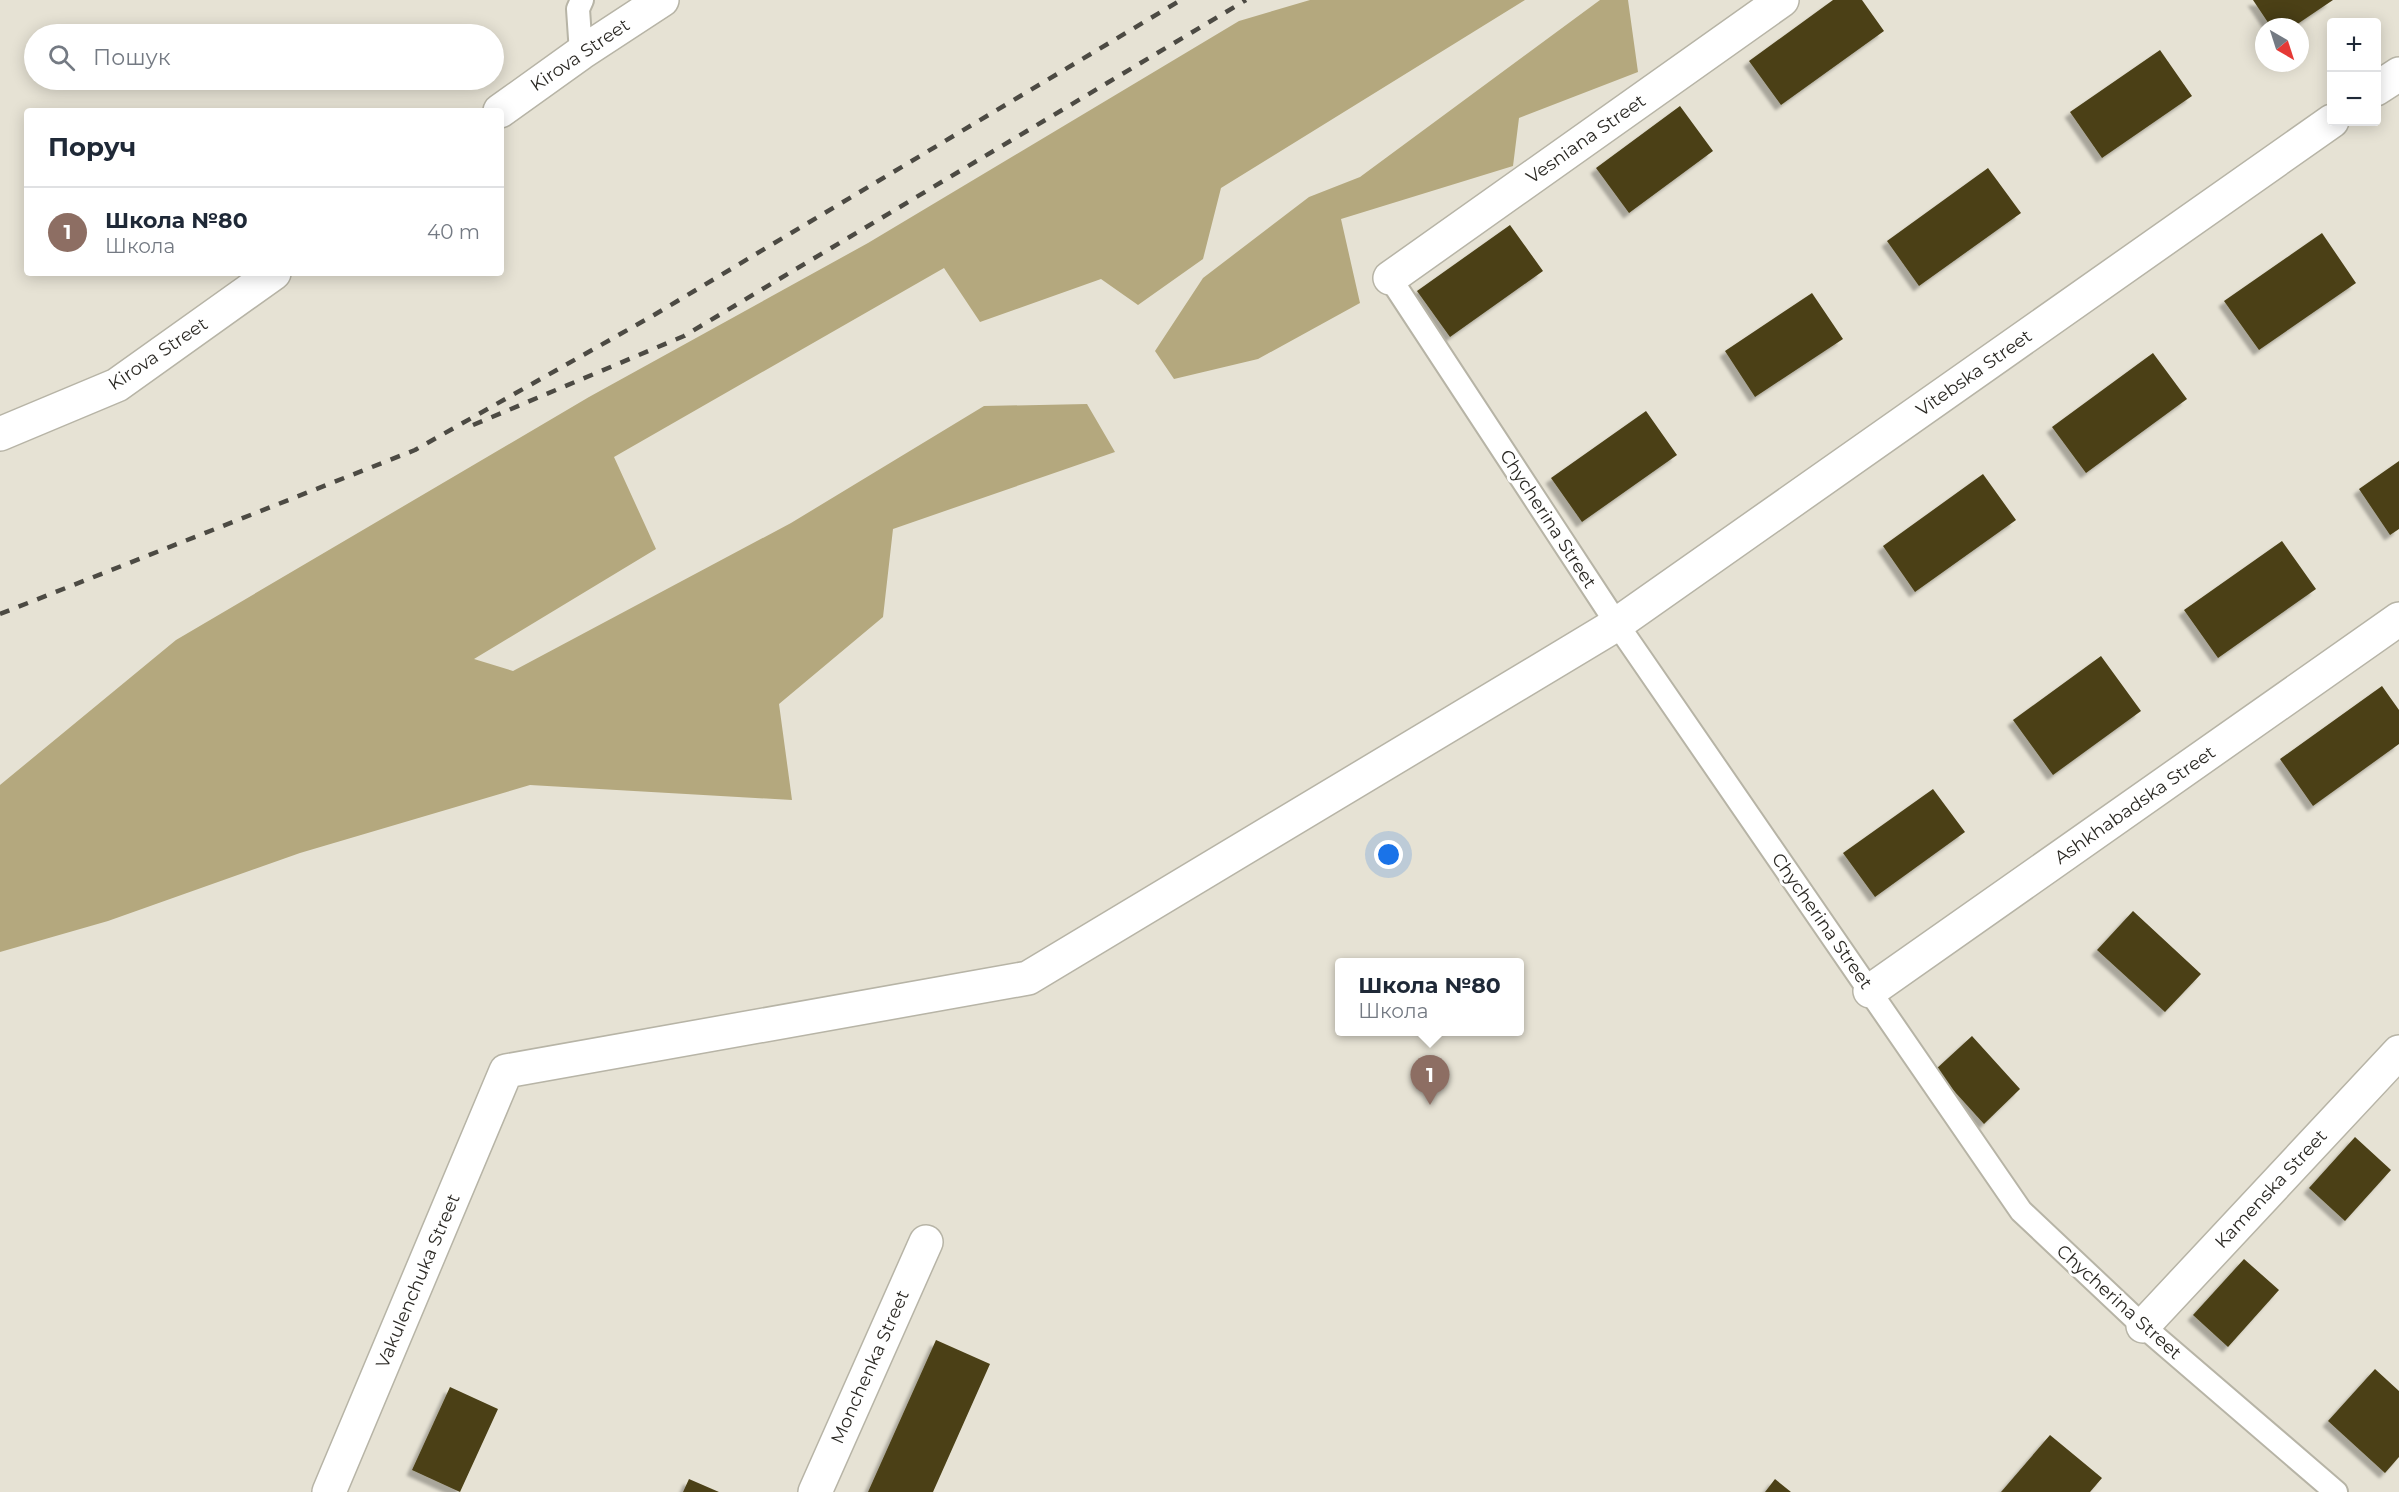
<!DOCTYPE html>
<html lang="uk">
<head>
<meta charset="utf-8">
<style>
  body { margin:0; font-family:Montserrat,sans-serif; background:#f6f6f7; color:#1f2937 }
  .controls { position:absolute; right:18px; top:18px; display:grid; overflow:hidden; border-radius:6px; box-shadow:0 3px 15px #0003 }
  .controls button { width:54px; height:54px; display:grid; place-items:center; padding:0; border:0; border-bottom:2px solid #e0e1e3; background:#fff; color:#1f2937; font:30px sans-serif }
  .compass { position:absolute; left:2255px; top:18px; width:54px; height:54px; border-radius:50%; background:#fff; box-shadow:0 3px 15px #0003; rotate:141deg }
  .you { position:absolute; left:1389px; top:855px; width:21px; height:21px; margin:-15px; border:4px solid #fff; border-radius:50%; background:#1a73e8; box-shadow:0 0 0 9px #1a73e833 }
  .badge { display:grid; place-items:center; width:39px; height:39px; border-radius:50%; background:#7c3aed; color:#fff; font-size:20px; font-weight:700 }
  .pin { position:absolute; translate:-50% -50px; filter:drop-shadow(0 2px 3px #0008) }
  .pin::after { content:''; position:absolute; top:32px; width:21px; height:18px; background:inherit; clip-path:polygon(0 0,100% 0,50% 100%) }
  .popup { position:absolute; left:1335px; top:958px; width:189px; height:78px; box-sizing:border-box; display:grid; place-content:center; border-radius:6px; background:#fff; filter:drop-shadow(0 2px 4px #0005); font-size:20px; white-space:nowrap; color:#747a83 }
  .popup b { font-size:22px; color:#1f2937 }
  .popup::after { content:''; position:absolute; left:50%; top:100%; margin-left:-12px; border:12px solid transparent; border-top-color:#fff }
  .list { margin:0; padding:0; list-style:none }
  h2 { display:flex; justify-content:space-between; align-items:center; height:78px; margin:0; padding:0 24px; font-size:26px }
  h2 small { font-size:20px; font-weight:400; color:#747a83 }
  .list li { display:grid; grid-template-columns:39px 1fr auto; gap:18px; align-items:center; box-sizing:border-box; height:90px; padding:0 24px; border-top:2px solid #e0e1e3 }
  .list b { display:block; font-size:22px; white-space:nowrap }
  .list p { margin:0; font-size:20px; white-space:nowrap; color:#747a83 }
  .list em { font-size:20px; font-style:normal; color:#747a83 }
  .icon { flex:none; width:33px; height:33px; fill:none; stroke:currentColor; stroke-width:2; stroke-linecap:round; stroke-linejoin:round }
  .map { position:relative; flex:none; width:2399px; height:1492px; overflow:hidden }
  .search { position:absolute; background:#fff; box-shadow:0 3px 15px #0003; left:24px; top:24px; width:480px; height:66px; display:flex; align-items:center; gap:15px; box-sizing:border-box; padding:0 21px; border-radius:33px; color:#747a83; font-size:22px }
  .panel { position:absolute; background:#fff; box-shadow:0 3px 15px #0003; left:24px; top:108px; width:480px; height:168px; border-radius:6px }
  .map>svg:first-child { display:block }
  .forest { fill:#b4a87e }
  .building { fill:#4b4017; filter:url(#shadow) }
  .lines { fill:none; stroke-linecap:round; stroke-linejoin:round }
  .service-casing { stroke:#b7b4a6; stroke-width:26 }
  .minor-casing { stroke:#b7b4a6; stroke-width:36 }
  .secondary-casing { stroke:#b7b4a6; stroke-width:36 }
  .service { stroke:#fff; stroke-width:22 }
  .minor { stroke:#fff; stroke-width:33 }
  .secondary { stroke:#fff; stroke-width:33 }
  .rail { stroke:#4c4a43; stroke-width:4.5; stroke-dasharray:10 10; stroke-linecap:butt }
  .labels { text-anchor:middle; stroke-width:6; stroke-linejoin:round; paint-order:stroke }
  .street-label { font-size:18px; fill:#2b2924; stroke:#fff }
</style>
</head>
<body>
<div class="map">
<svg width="2399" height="1492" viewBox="0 0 2399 1492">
  <defs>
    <filter id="shadow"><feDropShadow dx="-5.5" dy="5.5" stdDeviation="1.5" flood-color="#0004"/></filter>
  </defs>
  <rect width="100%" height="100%" fill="#e6e2d4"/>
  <path class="forest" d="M1310,0H1525L1221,188L1203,259L1138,305L1101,279L980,322L944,268L614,457L656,549L474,659L513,671L791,523L984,406L1087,404L1115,452L893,529L883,617L779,704L792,800L530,785L300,853L108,921L0,952V785L176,640L589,397L868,243L1239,21Z
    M1600,0H1628L1638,72L1519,118L1513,166L1341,219L1360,303L1258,359L1174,379L1155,351L1203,278L1309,197L1360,177Z"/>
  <path class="building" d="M1833,0H1862L1884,31L1781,105L1749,61Z
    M2253,0H2333L2293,27H2271Z
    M2160,50L2192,96L2102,158L2070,112Z
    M1680,106L1713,151L1629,213L1596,168Z
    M1988,168L2021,213L1919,286L1887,241Z
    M1510,225L1543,271L1450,337L1417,291Z
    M2322,233L2356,283L2259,350L2224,301Z
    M1812,293L1843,339L1755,397L1725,351Z
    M2153,353L2187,399L2086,473L2052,427Z
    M1646,411L1677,455L1582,522L1551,478Z
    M2399,461V529L2390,535L2359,489Z
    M1983,474L2016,520L1915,592L1883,546Z
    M2282,541L2316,589L2218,658L2184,610Z
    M2101,656L2141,711L2053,775L2013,720Z
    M2382,686L2399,710V744L2313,806L2280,759Z
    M1933,789L1965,832L1875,897L1843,853Z
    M2133,911L2201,974L2165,1012L2097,950Z
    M1972,1036L2020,1089L1984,1124L1935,1070Z
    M2355,1137L2391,1170L2345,1221L2309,1188Z
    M2244,1259L2279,1290L2228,1347L2193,1315Z
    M936,1340L990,1364L933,1492H868Z
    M2375,1369L2399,1391V1457L2385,1473L2328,1421Z
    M450,1387L498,1409L460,1492L412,1470Z
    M2050,1435L2102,1478L2090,1492H2001Z
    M689,1479L719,1492H683Z
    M1775,1479L1791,1492H1765Z"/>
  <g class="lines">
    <defs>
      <path id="service" d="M581,53L578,9L582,0
        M1390,278L1617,624L2021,1211L2143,1326L2336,1492"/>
      <path id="minor" d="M2376,89L2399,74
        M1390,278L1782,0
        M1870,991L2399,619
        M2143,1326L2399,1052
        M329,1492L506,1071L1028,978L1617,624L2332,121
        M815,1492L926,1242"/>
      <path id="secondary" d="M500,111L581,53L662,0
        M0,434L117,385L274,273"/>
    </defs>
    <use href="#service" class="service-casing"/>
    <use href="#minor" class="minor-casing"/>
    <use href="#secondary" class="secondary-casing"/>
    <use href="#service" class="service"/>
    <use href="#minor" class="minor"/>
    <use href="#secondary" class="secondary"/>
    <path class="rail" d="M473,425L684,336L1246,0
      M0,614L415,450L654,315L1181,0"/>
  </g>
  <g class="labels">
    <g class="street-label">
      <text transform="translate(580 55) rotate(-34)" y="6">Kirova Street</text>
      <text transform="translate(1586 139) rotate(-35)" y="6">Vesniana Street</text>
      <text transform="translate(158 354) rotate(-34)" y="6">Kirova Street</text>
      <text transform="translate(1974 373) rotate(-35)" y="6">Vitebska Street</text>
      <text transform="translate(1548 519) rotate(57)" y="6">Chycherina Street</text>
      <text transform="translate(2135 805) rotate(-35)" y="6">Ashkhabadska Street</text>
      <text transform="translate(1822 921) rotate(55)" y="6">Chycherina Street</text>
      <text transform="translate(2271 1189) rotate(-47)" y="6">Kamenska Street</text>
      <text transform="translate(418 1281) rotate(-67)" y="6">Vakulenchuka Street</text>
      <text transform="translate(2119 1302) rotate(42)" y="6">Chycherina Street</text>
      <text transform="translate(870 1367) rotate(-66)" y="6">Monchenka Street</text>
    </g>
  </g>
</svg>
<div class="controls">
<button>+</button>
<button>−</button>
</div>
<svg class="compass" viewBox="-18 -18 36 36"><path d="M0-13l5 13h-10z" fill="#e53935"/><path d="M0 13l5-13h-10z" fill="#747a83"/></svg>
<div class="you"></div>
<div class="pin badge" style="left:1430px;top:1105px;background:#8d6e63">1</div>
<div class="popup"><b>Школа №80</b>Школа</div>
<div class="search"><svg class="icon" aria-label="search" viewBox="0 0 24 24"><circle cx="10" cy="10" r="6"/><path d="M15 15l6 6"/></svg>Пошук</div>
<section class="panel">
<h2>Поруч<small></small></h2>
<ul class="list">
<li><span class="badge" style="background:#8d6e63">1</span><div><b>Школа №80</b><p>Школа</p></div><em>40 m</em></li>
</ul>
</section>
</div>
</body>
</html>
